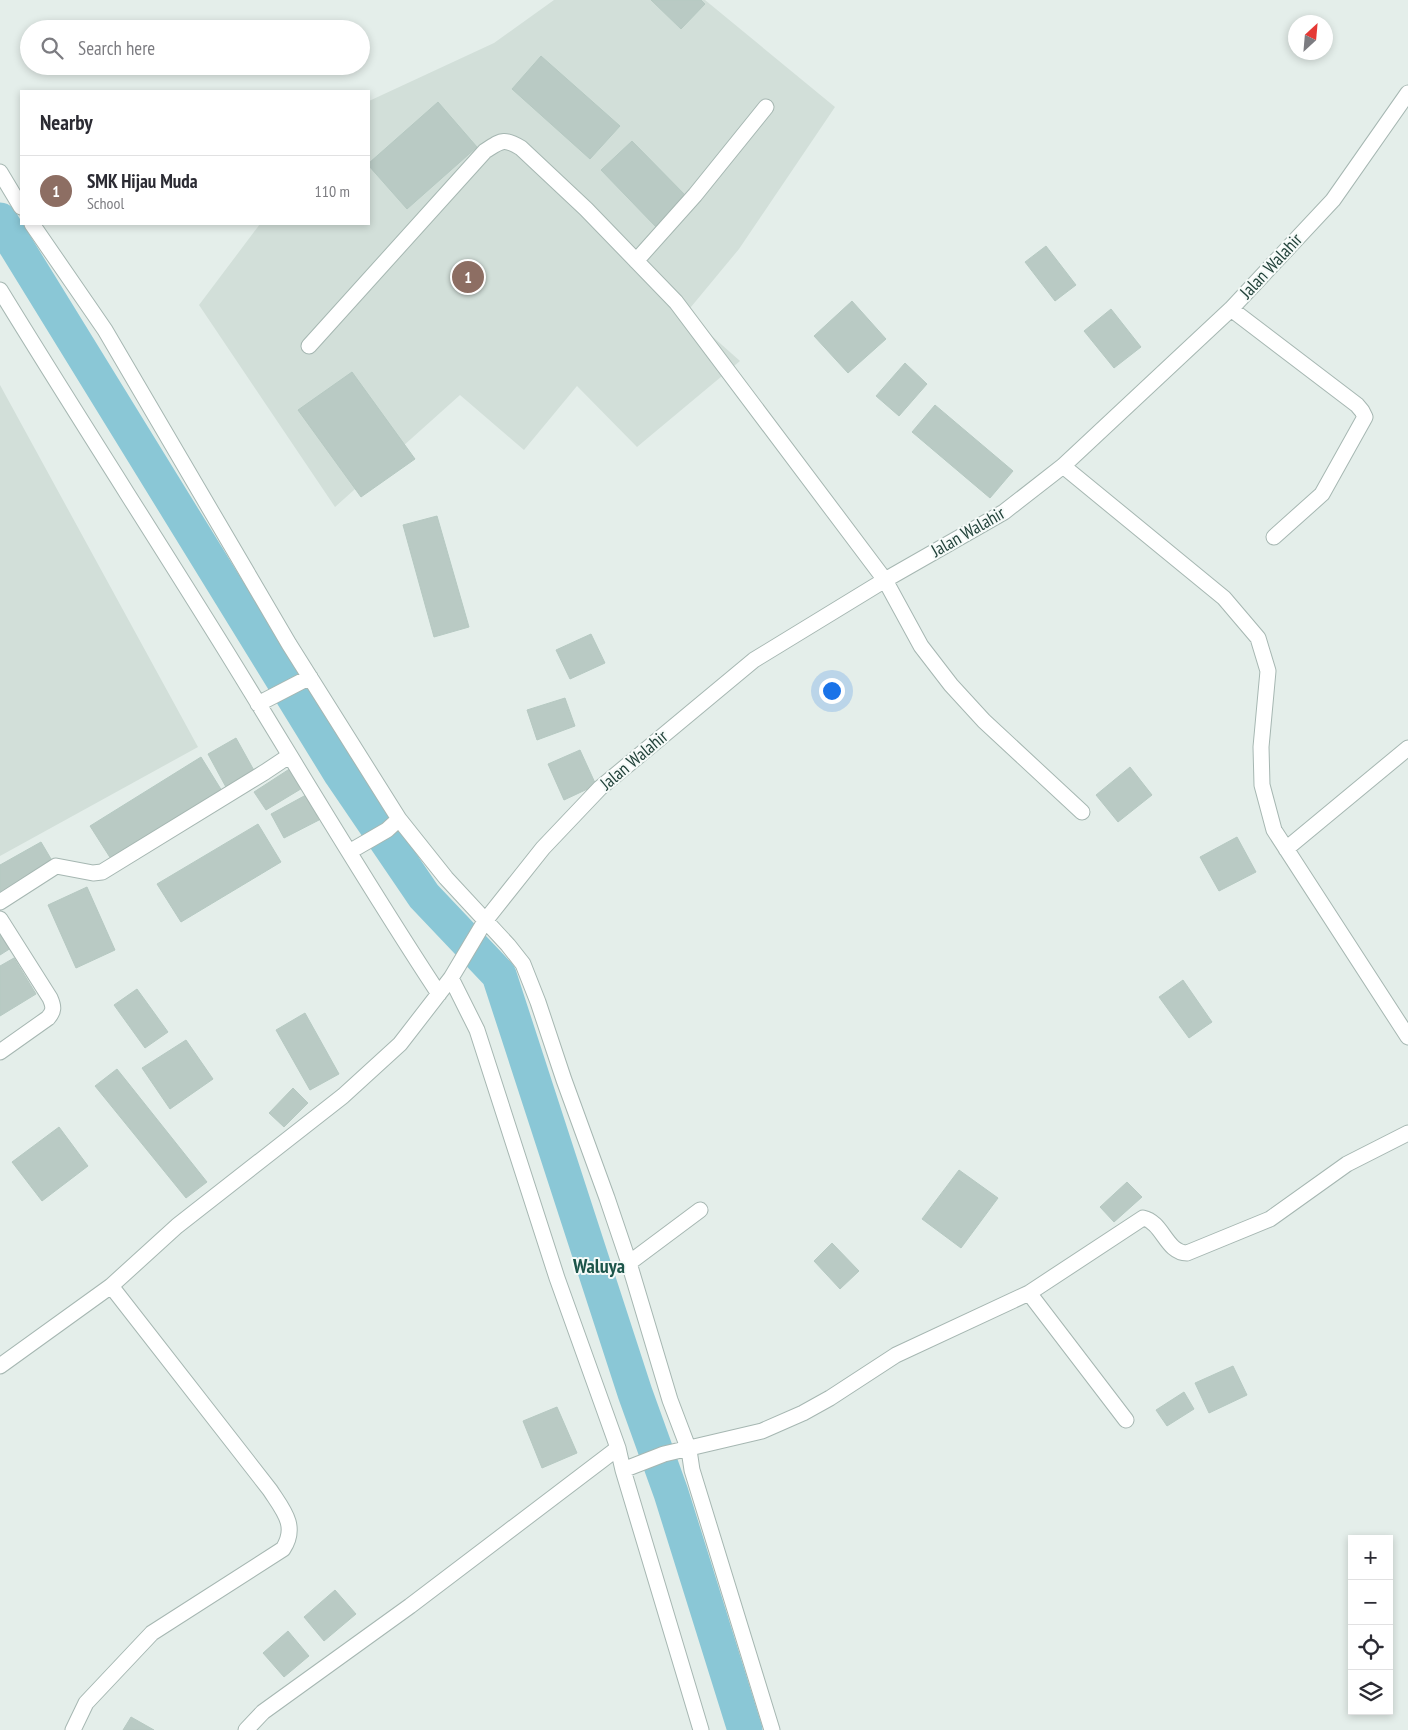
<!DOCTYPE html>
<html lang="en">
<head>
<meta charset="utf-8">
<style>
  body { margin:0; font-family:"PT Sans Narrow",sans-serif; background:#f2f2f3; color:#2b2b33 }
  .controls { position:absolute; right:15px; bottom:15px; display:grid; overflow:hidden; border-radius:0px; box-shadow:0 2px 8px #0003 }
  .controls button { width:45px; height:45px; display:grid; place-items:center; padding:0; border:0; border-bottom:1px solid #e1e1e2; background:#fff; color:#2b2b33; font:25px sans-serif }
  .compass { position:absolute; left:1288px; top:15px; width:45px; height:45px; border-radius:50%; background:#fff; box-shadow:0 2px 8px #0003; rotate:26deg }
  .you { position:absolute; left:831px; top:690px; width:18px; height:18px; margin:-12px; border:4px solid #fff; border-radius:50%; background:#1a73e8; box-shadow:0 0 0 8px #1a73e833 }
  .badge { display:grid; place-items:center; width:32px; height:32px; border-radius:50%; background:#db2777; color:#fff; font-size:16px; font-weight:700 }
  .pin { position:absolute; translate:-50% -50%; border:2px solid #fff; box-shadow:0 1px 5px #0006 }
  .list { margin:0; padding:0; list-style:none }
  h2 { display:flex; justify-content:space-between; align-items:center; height:65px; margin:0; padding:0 20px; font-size:21px }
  h2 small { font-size:16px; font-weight:400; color:#7c7c81 }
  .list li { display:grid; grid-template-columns:32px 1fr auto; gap:15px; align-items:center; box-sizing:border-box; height:70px; padding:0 20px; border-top:1px solid #e1e1e2 }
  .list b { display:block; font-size:19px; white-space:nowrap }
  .list p { margin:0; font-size:16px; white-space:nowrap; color:#7c7c81 }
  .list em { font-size:16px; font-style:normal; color:#7c7c81 }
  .icon { flex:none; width:28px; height:28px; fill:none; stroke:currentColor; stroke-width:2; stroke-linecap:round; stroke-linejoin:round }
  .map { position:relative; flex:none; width:1408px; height:1730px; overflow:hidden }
  .search { position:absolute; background:#fff; box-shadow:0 2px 8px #0003; left:20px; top:20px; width:350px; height:55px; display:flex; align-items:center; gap:12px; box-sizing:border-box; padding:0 18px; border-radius:28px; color:#7c7c81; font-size:19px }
  .panel { position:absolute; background:#fff; box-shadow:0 2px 8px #0003; left:20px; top:90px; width:350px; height:135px; border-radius:0px }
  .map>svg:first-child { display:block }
  .built { fill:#d2dfd9 }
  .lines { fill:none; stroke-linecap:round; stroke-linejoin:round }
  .canal { stroke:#8ac7d6; stroke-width:35 }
  .building { fill:#b9cac4; stroke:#b6c9c2 }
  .minor-casing { stroke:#a6b7b2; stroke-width:17 }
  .minor { stroke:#fff; stroke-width:15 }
  .labels { text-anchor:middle; stroke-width:4; stroke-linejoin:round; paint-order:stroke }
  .street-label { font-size:18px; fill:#22423a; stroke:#f5faf8 }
  .quarter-label { font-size:20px; font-weight:bold; fill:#1c554a; stroke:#f5faf8 }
</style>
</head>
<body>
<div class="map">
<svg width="1408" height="1730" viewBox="0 0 1408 1730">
  <rect width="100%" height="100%" fill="#e4eeea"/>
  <path class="built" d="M554,0H705L835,107L739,249L686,313L740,361L637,447L577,386L524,450L460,395L335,507L199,305L260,224H369V101L494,43Z
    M0,385L198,747L0,856Z"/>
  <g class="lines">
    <path class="canal" d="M0,220L341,774L424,896L499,975L635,1393L671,1493L745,1730"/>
  </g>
  <path class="building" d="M651,0H701L705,4L681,29Z
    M541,56L620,126L590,159L512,89Z
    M438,102L477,147L407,209L369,166V163Z
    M632,141L687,197L656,227L601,170Z
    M1046,246L1076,285L1055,301L1025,262Z
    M852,301L886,339L848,373L814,336Z
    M1111,309L1141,347L1114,368L1084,331Z
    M905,363L927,384L899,416L876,396Z
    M352,372L415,459L361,497L298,410Z
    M935,405L1013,471L990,498L912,432Z
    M437,516L469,627L434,637L403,525Z
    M591,634L605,663L570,679L556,650Z
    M565,698L575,726L537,740L527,710Z
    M236,738L256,774L227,789L208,754Z
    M580,750L596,785L564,800L548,764Z
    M201,757L222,791L111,859L90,826Z
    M1130,767L1152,795L1118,822L1096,795Z
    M291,768L304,787L266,810L254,792Z
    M306,795L319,820L284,838L271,814Z
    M258,824L281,862L181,922L157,884Z
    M1237,837L1256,872L1219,891L1200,857Z
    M41,842L54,864L0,896V865Z
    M87,887L115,950L76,968L48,905Z
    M0,930L11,948L0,955Z
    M14,958L36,994L0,1016V966Z
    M1183,980L1212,1022L1189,1038L1159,997Z
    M137,989L168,1032L145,1048L114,1005Z
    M305,1013L339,1074L310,1090L276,1030Z
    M186,1040L213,1079L170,1109L142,1068Z
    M117,1069L207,1182L186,1198L95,1086Z
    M293,1088L308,1103L284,1127L269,1113Z
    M59,1127L88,1166L42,1201L12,1162Z
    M959,1170L998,1198L961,1248L922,1219Z
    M1127,1182L1142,1197L1114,1222L1100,1207Z
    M832,1243L859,1271L840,1289L814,1261Z
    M1233,1366L1247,1395L1209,1413L1195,1383Z
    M1184,1392L1194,1409L1167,1426L1156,1410Z
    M557,1407L577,1453L542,1468L523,1421Z
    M335,1590L356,1614L324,1641L304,1617Z
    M288,1631L309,1656L284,1677L263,1653Z
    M131,1717L154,1730H123Z"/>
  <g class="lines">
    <defs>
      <path id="minor" d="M0,172L21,207
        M32,224L105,330L289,644L399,819L446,878L508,945L523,964L538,1002L564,1080L607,1198L629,1263L670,1400L689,1450L692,1470L772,1730
        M636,261L695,195L766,107
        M0,290C74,411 151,530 226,651C297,766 365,882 439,994
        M1231,309L1357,405L1362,411L1365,417L1322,494L1274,537
        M309,346L485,151C501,141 503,137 521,148L586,209L676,302L885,580L921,646L951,685L984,721L1082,812
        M1063,466L1224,598L1258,638L1268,671L1261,747L1262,785L1274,830L1408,1037
        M258,704L310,677
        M1286,849L1408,748
        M349,852L387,830L399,819
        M0,902L56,866L93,873L102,872L265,772L289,756
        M0,919L50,998C54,1007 54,1011 48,1018L0,1052
        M451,978L477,1030L557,1278L618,1448L623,1470L701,1730
        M629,1263L700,1210
        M1029,1293L1143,1218C1163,1222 1166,1253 1187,1253L1270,1219L1347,1164L1408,1133
        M0,1366L111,1286L177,1226L343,1096L400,1044L451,978L485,921L543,848L600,788L754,660L885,580L1004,512L1063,466L1231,309L1333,200L1408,93
        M623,1470L664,1454L762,1431L803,1413L830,1398L896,1355L1029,1293L1126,1420
        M73,1730L86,1703L152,1633L283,1549C298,1526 283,1510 270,1490L111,1286
        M246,1730L263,1712L410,1606L618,1448"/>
    </defs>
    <use href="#minor" class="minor-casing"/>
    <use href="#minor" class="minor"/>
  </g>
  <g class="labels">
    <g class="street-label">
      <text transform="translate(1271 266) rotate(-47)" y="6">Jalan Walahir</text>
      <text transform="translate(968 532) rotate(-30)" y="6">Jalan Walahir</text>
      <text transform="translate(634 760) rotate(-40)" y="6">Jalan Walahir</text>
    </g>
    <g class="quarter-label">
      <text x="599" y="1273">Waluya</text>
    </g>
  </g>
</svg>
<div class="controls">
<button>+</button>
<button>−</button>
<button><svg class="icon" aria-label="locate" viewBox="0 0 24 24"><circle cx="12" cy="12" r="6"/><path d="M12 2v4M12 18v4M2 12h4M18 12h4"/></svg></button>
<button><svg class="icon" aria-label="layers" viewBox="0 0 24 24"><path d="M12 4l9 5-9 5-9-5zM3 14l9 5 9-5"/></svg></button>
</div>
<svg class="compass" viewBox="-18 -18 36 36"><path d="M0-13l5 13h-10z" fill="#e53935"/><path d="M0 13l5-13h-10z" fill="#7c7c81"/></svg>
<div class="you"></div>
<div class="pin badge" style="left:468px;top:277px;background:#8d6e63">1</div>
<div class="search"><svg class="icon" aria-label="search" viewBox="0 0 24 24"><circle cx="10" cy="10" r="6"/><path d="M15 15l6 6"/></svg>Search here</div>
<section class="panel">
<h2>Nearby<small></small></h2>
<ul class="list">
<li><span class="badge" style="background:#8d6e63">1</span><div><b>SMK Hijau Muda</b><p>School</p></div><em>110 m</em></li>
</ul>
</section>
</div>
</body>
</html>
